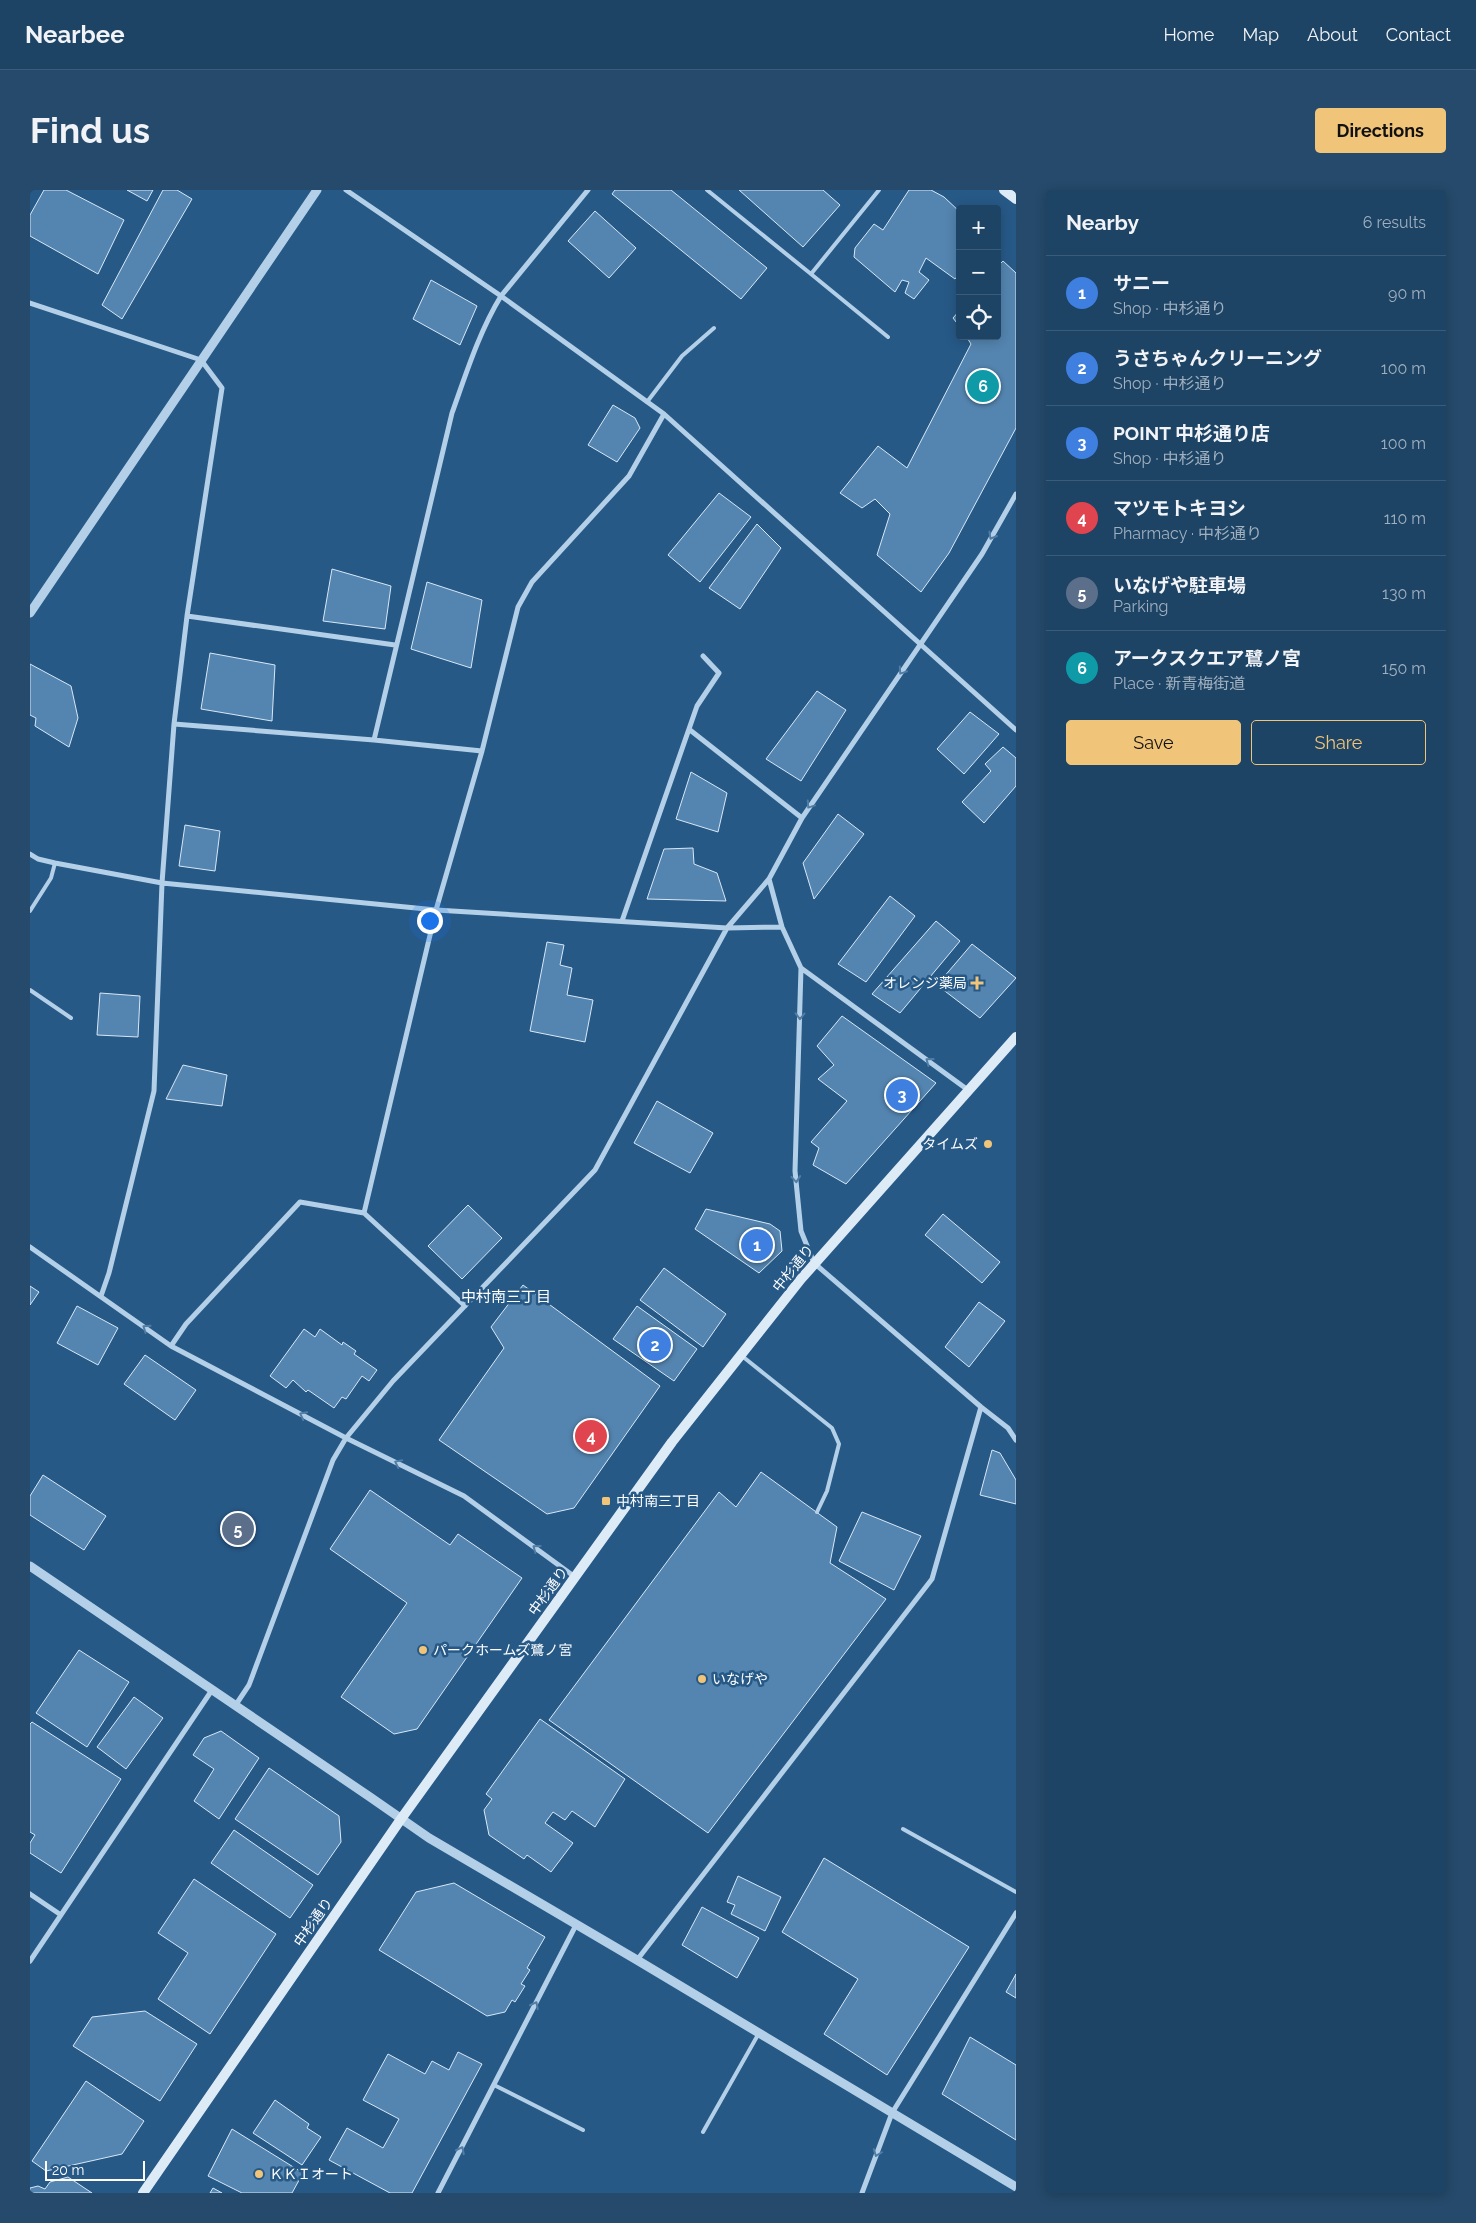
<!DOCTYPE html>
<html lang="en">
<head>
<meta charset="utf-8">
<style>
  body { margin:0; font-family:Raleway,"Noto Sans JP",sans-serif; background:#254a6b; color:#f1f3f6 }
  .controls { position:absolute; right:15px; top:15px; display:grid; overflow:hidden; border-radius:5px; box-shadow:0 2px 12px #0003 }
  .controls button { width:45px; height:45px; display:grid; place-items:center; padding:0; border:0; border-bottom:1px solid #3b5c79; background:#1d4365; color:#f1f3f6; font:25px sans-serif }
  .scale { position:absolute; left:15px; bottom:12px; width:100px; box-sizing:border-box; padding-left:5px; border:2px solid #fff; border-top:0; font-size:14px; line-height:18px; white-space:nowrap; color:#fff; -webkit-text-stroke:4px #275987; paint-order:stroke }
  .you { position:absolute; left:399px; top:730px; width:18px; height:18px; margin:-12px; border:4px solid #fff; border-radius:50%; background:#1a73e8; box-shadow:0 0 0 8px #1a73e833 }
  .badge { display:grid; place-items:center; width:32px; height:32px; border-radius:50%; background:#f0c479; color:#fff; font-size:16px; font-weight:700 }
  .pin { position:absolute; translate:-50% -50%; border:2px solid #fff; box-shadow:0 1px 5px #0006 }
  .list { margin:0; padding:0; list-style:none }
  h2 { display:flex; justify-content:space-between; align-items:center; height:65px; margin:0; padding:0 20px; font-size:21px }
  h2 small { font-size:16px; font-weight:400; color:#a0b0bf }
  .list li { display:grid; grid-template-columns:32px 1fr auto; gap:15px; align-items:center; box-sizing:border-box; height:75px; padding:0 20px; border-top:1px solid #3b5c79 }
  .list b { display:block; font-size:19px; white-space:nowrap }
  .list p { margin:0; font-size:16px; white-space:nowrap; color:#a0b0bf }
  .list em { font-size:16px; font-style:normal; color:#a0b0bf }
  .actions { display:flex; gap:10px; padding:15px 20px }
  .actions a { flex:1; padding:11px 0; border:1px solid #f0c479; border-radius:5px; text-align:center; font-size:18px; color:#f0c479 }
  .actions .main { background:#f0c479; color:#111 }
  .icon { flex:none; width:28px; height:28px; fill:none; stroke:currentColor; stroke-width:2; stroke-linecap:round; stroke-linejoin:round }
  .map { position:relative; flex:none; width:986px; height:2003px; overflow:hidden; border-radius:5px }
  header { display:flex; align-items:center; gap:30px; box-sizing:border-box; height:70px; padding:0 25px; background:#1d4365; border-bottom:1px solid #3b5c79 }
  header strong { font-size:24px }
  nav { display:flex; gap:28px; margin-inline-start:auto; font-size:18px }
  .intro { display:flex; align-items:center; justify-content:space-between; box-sizing:border-box; height:120px; padding:0 30px }
  h1 { margin:0; font-size:35px }
  .button { padding:12px 22px; border-radius:5px; background:#f0c479; color:#111; font-size:18px; font-weight:700 }
  main { display:flex; gap:30px; padding:0 30px }
  aside { flex:1; background:#1d4365; border-radius:5px; box-shadow:0 2px 12px #0003 }
  .map>svg:first-child { display:block }
  .building { fill:#5485b0; stroke:#d7e8f7 }
  .lines { fill:none; stroke-linecap:round; stroke-linejoin:round }
  .service { stroke:#b3d0e8; stroke-width:4 }
  .minor { stroke:#b3d0e8; stroke-width:5 }
  .tertiary { stroke:#b3d0e8; stroke-width:9 }
  .secondary { stroke:#ddebf7; stroke-width:10 }
  .oneway { stroke:#517da4 }
  .poi-dot { fill:#f0c479; stroke:#275987; stroke-width:2 }
  .labels { text-anchor:middle; stroke-width:5; stroke-linejoin:round; paint-order:stroke }
  .poi-label { font-size:14px; fill:#fff; stroke:#275987; text-anchor:start }
  .street-label { font-size:14px; fill:#fff; stroke:#275987 }
  .neighbourhood-label { font-size:15px; fill:#fff; stroke:#275987 }
</style>
</head>
<body>
<header>
<strong>Nearbee</strong>
<nav><a>Home</a><a>Map</a><a>About</a><a>Contact</a></nav>
</header>
<div class="intro"><h1>Find us</h1><a class="button">Directions</a></div>
<main>
<div class="map">
<svg width="986" height="2003" viewBox="0 0 986 2003">
  <rect width="100%" height="100%" fill="#275987"/>
  <path class="building" d="M14,0H36L94,30L68,84L0,46V25Z
    M97,0H123L117,11Z
    M133,0H147L162,9L92,129L72,115Z
    M585,0H641L737,78L711,109L582,4Z
    M709,0H793L810,15L773,57Z
    M879,0H901L914,7L930,22V83L925,89L896,68L889,82L899,90L884,109L875,103L879,92L872,90L865,102L824,67L825,58L844,34L853,40Z
    M565,21L606,58L579,88L538,51Z
    M973,71L986,83V238L919,363L891,402L847,365L860,324L845,309L832,318L810,303L848,256L877,278L941,154L936,146H967V77Z
    M401,90L447,116L430,155L383,129Z
    M930,120V137L923,128Z
    M583,215L605,228L610,238L587,272L558,255Z
    M689,303L721,327L670,392L638,365Z
    M727,334L751,358L710,419L679,398Z
    M302,379L361,396L355,439L293,431Z
    M397,392L452,410L441,478L381,459Z
    M180,463L245,475L242,531L171,519Z
    M0,474L41,496L48,528L39,557L5,536L6,528L0,525Z
    M787,501L816,520L771,591L736,569Z
    M940,522L969,544L934,584L907,559Z
    M973,557L986,568V596L954,633L932,612L961,581L955,574Z
    M661,582L697,603L688,642L646,629Z
    M808,624L834,644L784,709L773,673Z
    M155,635L190,641L185,681L149,676Z
    M663,658L664,674L687,683L696,711L617,709L634,659Z
    M860,706L885,726L836,792L808,774Z
    M906,731L930,751L870,823L842,804Z
    M517,752L534,755L530,775L542,778L537,805L563,810L555,852L500,841Z
    M942,754L986,788L950,828L907,795Z
    M70,803L110,806L108,847L67,845Z
    M812,826L906,893L816,994L783,975L789,958L781,952L817,911L788,889L804,875L787,856Z
    M153,875L197,885L192,916L136,909Z
    M627,911L683,943L660,983L604,953Z
    M438,1015L472,1048L432,1089L398,1056Z
    M676,1019L740,1034L750,1041L752,1061L729,1083L665,1039Z
    M913,1024L970,1072L952,1093L895,1045Z
    M634,1078L696,1124L673,1157L610,1110Z
    M493,1095L630,1196L544,1318L517,1324L409,1250L474,1158L461,1137Z
    M0,1096L9,1102L0,1115Z
    M949,1112L975,1131L939,1177L915,1157Z
    M47,1116L88,1138L68,1175L27,1153Z
    M607,1116L667,1159L644,1191L583,1149Z
    M274,1139L285,1147L290,1139L312,1155L313,1152L326,1161L324,1164L347,1180L339,1191L332,1186L316,1209L312,1207L304,1218L278,1200L276,1202L263,1190L256,1198L240,1186Z
    M115,1165L166,1200L145,1230L94,1194Z
    M962,1260L970,1263L986,1290V1314L950,1305Z
    M731,1282L807,1337L800,1373L856,1409L678,1643L519,1530L689,1302L706,1317Z
    M13,1285L76,1326L54,1360L0,1325V1306Z
    M340,1300L420,1355L428,1344L492,1388L387,1539L364,1544L311,1507L377,1413L300,1359Z
    M832,1322L891,1346L864,1400L809,1371Z
    M49,1460L99,1492L57,1557L6,1523Z
    M104,1507L133,1528L96,1579L67,1557Z
    M510,1529L595,1589L565,1637L542,1621L535,1630L523,1622L515,1633L543,1653L521,1682L497,1665L494,1669L459,1645L454,1620L462,1609L456,1604Z
    M2,1532L91,1589L31,1683L0,1663V1653L5,1645L0,1642V1534Z
    M191,1541L229,1568L189,1629L164,1611L184,1579L163,1565L174,1548Z
    M239,1578L309,1626L311,1652L288,1685L205,1629Z
    M204,1640L283,1695L260,1728L181,1673Z
    M794,1668L939,1757L857,1885L794,1844L828,1789L752,1742Z
    M708,1686L751,1707L735,1741L701,1724L705,1715L697,1712Z
    M164,1689L246,1744L180,1844L128,1809L158,1763L128,1743Z
    M424,1693L515,1747L497,1778L500,1780L491,1794L495,1796L485,1812L482,1810L475,1822L457,1826L349,1760L386,1702Z
    M672,1717L729,1748L707,1788L652,1755Z
    M986,1784V1808L976,1802Z
    M115,1821L167,1854L130,1911L43,1856L62,1827Z
    M940,1847L986,1875V1950L912,1904Z
    M428,1862L452,1874L382,2003H360L299,1970L317,1938L353,1958L369,1929L333,1910L358,1864L395,1884L402,1871L419,1880Z
    M56,1891L114,1931L92,1964L16,1981L2,1971Z
    M245,1910L279,1934L277,1938L291,1947L272,1975L223,1943Z
    M202,1939L273,1983L262,2003H212L178,1986Z
    M38,1987L62,2003H0V1998L8,1996L15,1999L20,1992Z
    M183,1998L192,2003H180Z"/>
  <g class="lines">
    <path class="service" d="M677,0L781,84L849,0
      M781,84L858,147
      M617,212L652,166L684,138
      M0,721L21,688L25,673
      M0,800L41,828
      M712,1166L802,1238L809,1254L797,1301L787,1322
      M873,1639L986,1702
      M464,1895L553,1940
      M673,1942L729,1843"/>
    <path class="minor" d="M316,0L471,106L634,224L986,540
      M0,113L171,170L192,198L157,426L144,534L132,693L124,901L79,1083L71,1106
      M157,426L365,455
      M144,534L344,550
      M660,540L772,628
      M452,561L344,550L422,223C436,184 449,142 471,106L558,0
      M0,664L8,669L25,673L132,693L406,720L697,738L752,737
      M739,689L752,737L771,778L765,981L771,1041L784,1073L951,1217L978,1238L986,1250
      M592,731L667,516L689,483L673,466
      M771,778L938,900
      M0,1057L141,1156L316,1248L434,1306L545,1387
      M435,1116L334,1023L406,720L452,561L488,417L502,392L599,286L634,224
      M141,1156L156,1134L270,1012L334,1023
      M205,1516L219,1495L303,1270L316,1248L363,1191L565,980L697,738L739,689L772,628L952,364L986,304
      M0,1704L31,1725
      M607,1770L902,1389L951,1217
      M0,1771L182,1500
      M408,2003L546,1735
      M832,2003L862,1923L986,1723"/>
    <path class="tertiary" d="M0,423L287,0
      M0,1376L340,1607L399,1648L607,1770L986,1997"/>
    <path class="secondary" d="M974,0L986,9
      M113,2003L371,1629L642,1252L771,1089L986,847"/>
  </g>
  <defs><path id="oneway-chevron" d="M-2-3.5L2.5 0L-2 3.5" fill="none" stroke-width="1.6" stroke-linecap="round" stroke-linejoin="round" transform="scale(1.25)"/></defs>
  <g class="oneway">
    <use href="#oneway-chevron" transform="translate(962 346) rotate(120)"/>
    <use href="#oneway-chevron" transform="translate(872 481) rotate(124)"/>
    <use href="#oneway-chevron" transform="translate(780 615) rotate(124)"/>
    <use href="#oneway-chevron" transform="translate(770 826) rotate(91)"/>
    <use href="#oneway-chevron" transform="translate(899 871) rotate(-144)"/>
    <use href="#oneway-chevron" transform="translate(766 989) rotate(85)"/>
    <use href="#oneway-chevron" transform="translate(116 1138) rotate(-145)"/>
    <use href="#oneway-chevron" transform="translate(273 1225) rotate(-153)"/>
    <use href="#oneway-chevron" transform="translate(368 1273) rotate(-154)"/>
    <use href="#oneway-chevron" transform="translate(506 1358) rotate(-144)"/>
    <use href="#oneway-chevron" transform="translate(505 1815) rotate(-63)"/>
    <use href="#oneway-chevron" transform="translate(431 1960) rotate(-63)"/>
    <use href="#oneway-chevron" transform="translate(847 1963) rotate(111)"/>
  </g>
  <g class="poi-dot">
    <path d="M944.5 785.5h5v5h5v5h-5v5h-5v-5h-5v-5h5z"/>
    <circle cx="958" cy="954" r="5"/>
    <rect x="571" y="1306" width="10" height="10" rx="2.5"/>
    <circle cx="393" cy="1460" r="5"/>
    <circle cx="672" cy="1489" r="5"/>
    <circle cx="229" cy="1984" r="5"/>
  </g>
  <g class="labels">
    <g class="poi-label">
      <text x="937" y="798" text-anchor="end">オレンジ薬局</text>
      <text x="948" y="959" text-anchor="end">タイムズ</text>
      <text x="586" y="1316">中村南三丁目</text>
      <text x="403" y="1465">パークホームズ鷺ノ宮</text>
      <text x="682" y="1494">いなげや</text>
      <text x="239" y="1989">ＫＫＩオート</text>
    </g>
    <g class="street-label">
      <text transform="translate(763 1078) rotate(-51)" y="5">中杉通り</text>
      <text transform="translate(518 1401) rotate(-54)" y="5">中杉通り</text>
      <text transform="translate(283 1732) rotate(-55)" y="5">中杉通り</text>
    </g>
    <g class="neighbourhood-label">
      <text x="476" y="1112">中村南三丁目</text>
    </g>
  </g>
</svg>
<div class="controls">
<button>+</button>
<button>−</button>
<button><svg class="icon" aria-label="locate" viewBox="0 0 24 24"><circle cx="12" cy="12" r="6"/><path d="M12 2v4M12 18v4M2 12h4M18 12h4"/></svg></button>
</div>
<div class="scale">20 m</div>
<div class="you"></div>
<div class="pin badge" style="left:727px;top:1055px;background:#3f7fe0">1</div>
<div class="pin badge" style="left:625px;top:1155px;background:#3f7fe0">2</div>
<div class="pin badge" style="left:872px;top:905px;background:#3f7fe0">3</div>
<div class="pin badge" style="left:561px;top:1246px;background:#e0444e">4</div>
<div class="pin badge" style="left:208px;top:1339px;background:#5c6f8a">5</div>
<div class="pin badge" style="left:953px;top:196px;background:#0f9aa8">6</div>
</div>
<aside>
<h2>Nearby<small>6 results</small></h2>
<ul class="list">
<li><span class="badge" style="background:#3f7fe0">1</span><div><b>サニー</b><p>Shop · 中杉通り</p></div><em>90 m</em></li>
<li><span class="badge" style="background:#3f7fe0">2</span><div><b>うさちゃんクリーニング</b><p>Shop · 中杉通り</p></div><em>100 m</em></li>
<li><span class="badge" style="background:#3f7fe0">3</span><div><b>POINT 中杉通り店</b><p>Shop · 中杉通り</p></div><em>100 m</em></li>
<li><span class="badge" style="background:#e0444e">4</span><div><b>マツモトキヨシ</b><p>Pharmacy · 中杉通り</p></div><em>110 m</em></li>
<li><span class="badge" style="background:#5c6f8a">5</span><div><b>いなげや駐車場</b><p>Parking</p></div><em>130 m</em></li>
<li><span class="badge" style="background:#0f9aa8">6</span><div><b>アークスクエア鷺ノ宮</b><p>Place · 新青梅街道</p></div><em>150 m</em></li>
</ul>
<div class="actions"><a class="main">Save</a><a>Share</a></div>
</aside>
</main>
</body>
</html>
